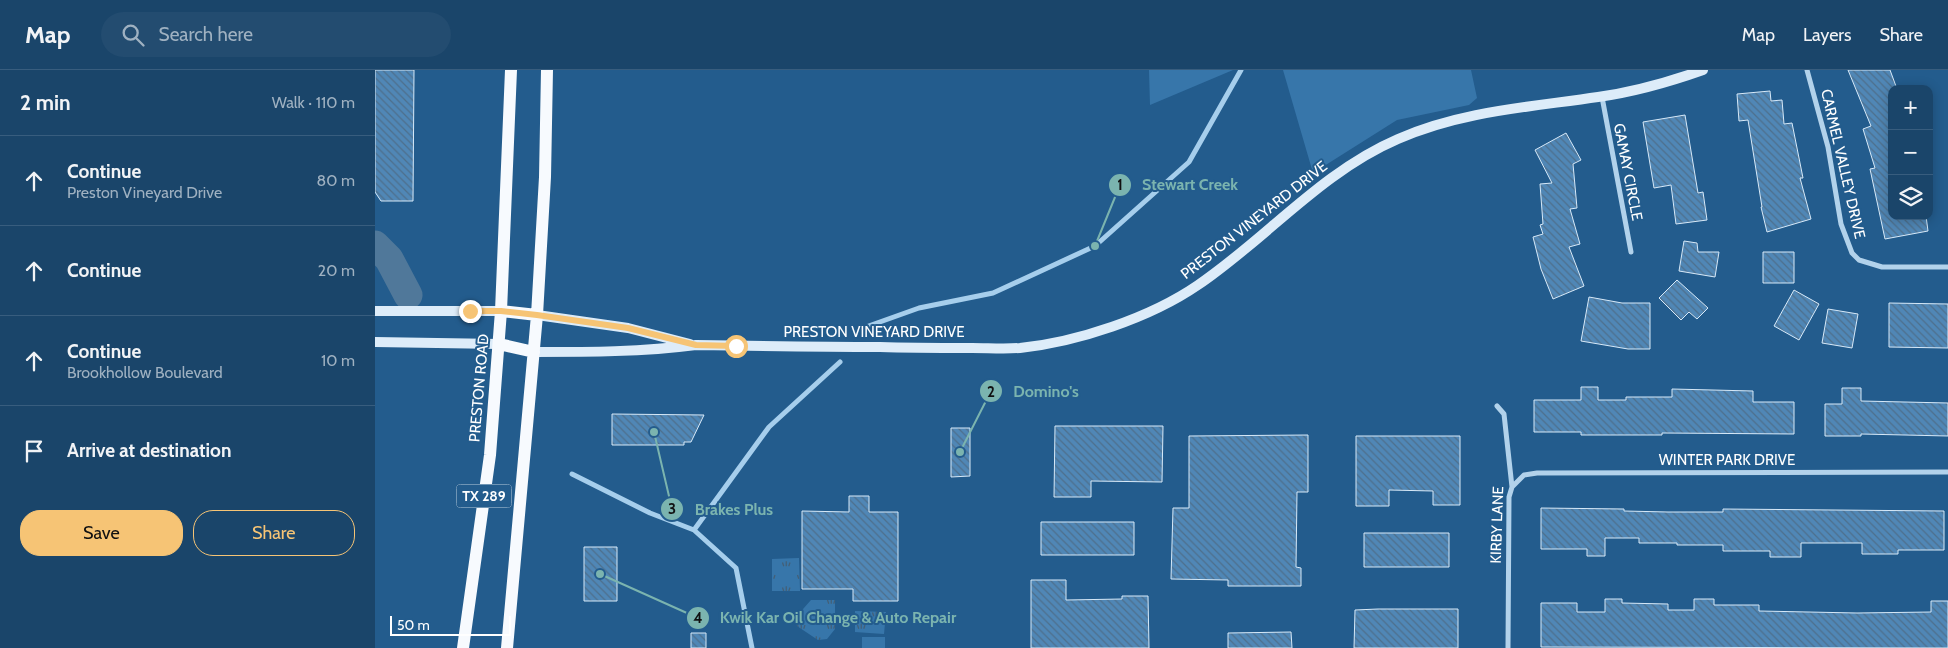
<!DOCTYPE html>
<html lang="en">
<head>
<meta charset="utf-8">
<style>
  body { margin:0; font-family:Cabin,sans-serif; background:#234c70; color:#f1f3f6 }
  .controls { position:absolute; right:15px; top:15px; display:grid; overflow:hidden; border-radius:10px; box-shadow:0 2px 12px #0003 }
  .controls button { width:45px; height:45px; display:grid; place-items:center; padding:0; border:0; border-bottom:1px solid #385d7e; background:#1a456a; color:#f1f3f6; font:25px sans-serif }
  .scale { position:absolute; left:15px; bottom:12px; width:121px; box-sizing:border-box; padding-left:5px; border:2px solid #fff; border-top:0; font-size:14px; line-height:18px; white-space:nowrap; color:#fff; -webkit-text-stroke:4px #235c8d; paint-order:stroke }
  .stop { position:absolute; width:15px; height:15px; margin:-11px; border:4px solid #f6c475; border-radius:50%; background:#fff }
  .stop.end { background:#f6c475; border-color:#fff; box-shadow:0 1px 5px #0008 }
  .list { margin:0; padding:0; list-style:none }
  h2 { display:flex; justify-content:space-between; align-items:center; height:65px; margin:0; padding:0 20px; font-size:21px }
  h2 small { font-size:16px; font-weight:400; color:#9fb1c1 }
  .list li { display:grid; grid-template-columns:32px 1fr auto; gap:15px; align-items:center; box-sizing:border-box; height:90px; padding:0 20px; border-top:1px solid #385d7e }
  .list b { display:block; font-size:19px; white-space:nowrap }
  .list p { margin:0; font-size:16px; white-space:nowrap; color:#9fb1c1 }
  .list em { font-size:16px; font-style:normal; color:#9fb1c1 }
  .actions { display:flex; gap:10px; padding:15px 20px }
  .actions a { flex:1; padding:11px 0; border:1px solid #f6c475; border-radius:20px; text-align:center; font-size:18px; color:#f6c475 }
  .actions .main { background:#f6c475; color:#111 }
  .icon { flex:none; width:28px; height:28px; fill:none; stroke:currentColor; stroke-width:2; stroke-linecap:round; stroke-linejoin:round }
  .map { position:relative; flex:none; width:1573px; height:578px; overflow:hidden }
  header { display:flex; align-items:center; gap:30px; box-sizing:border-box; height:70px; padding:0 25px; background:#1a456a; border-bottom:1px solid #385d7e }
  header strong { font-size:24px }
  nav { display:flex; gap:28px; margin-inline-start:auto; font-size:18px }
  .search { width:350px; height:45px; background:#234c70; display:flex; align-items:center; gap:12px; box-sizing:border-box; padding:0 18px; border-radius:28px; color:#9fb1c1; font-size:19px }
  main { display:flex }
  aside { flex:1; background:#1a456a }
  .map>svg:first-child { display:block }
  .grass { fill:#3776aa }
  .park { fill:url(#park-tufts) }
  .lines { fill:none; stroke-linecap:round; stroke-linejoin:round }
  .stream { stroke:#a6ceec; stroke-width:5 }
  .river { stroke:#50789a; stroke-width:29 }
  .building { fill:url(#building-back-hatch); stroke:#d7e9f8 }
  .street { stroke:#b2d2eb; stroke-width:5 }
  .secondary { stroke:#ddecf9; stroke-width:10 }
  .primary { stroke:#f7fafe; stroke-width:12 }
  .route { stroke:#f6c475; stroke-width:6 }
  .labels { text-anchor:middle; stroke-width:4; stroke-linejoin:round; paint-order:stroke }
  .shield { fill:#235c8d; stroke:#bdcedd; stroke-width:1 }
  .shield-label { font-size:14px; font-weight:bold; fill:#fff }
  .street-label { font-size:15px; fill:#fff; stroke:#235c8d }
  .leader { fill:none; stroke:#7bb4af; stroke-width:2 }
  .callout-dot { fill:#7bb4af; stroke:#235c8d; stroke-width:2 }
  .mark-label { font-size:15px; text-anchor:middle; font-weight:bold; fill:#111 }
  .callout-label { font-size:16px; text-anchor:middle; font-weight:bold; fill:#7bb4af; stroke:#235c8d; stroke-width:4; stroke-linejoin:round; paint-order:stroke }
</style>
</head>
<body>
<header>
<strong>Map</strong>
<div class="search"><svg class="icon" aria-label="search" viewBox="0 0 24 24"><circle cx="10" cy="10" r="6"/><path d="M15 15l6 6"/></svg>Search here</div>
<nav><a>Map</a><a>Layers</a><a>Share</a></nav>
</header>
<main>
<aside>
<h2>2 min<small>Walk · 110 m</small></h2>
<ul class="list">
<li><svg class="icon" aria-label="ahead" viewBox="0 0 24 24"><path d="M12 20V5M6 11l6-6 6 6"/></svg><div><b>Continue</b><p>Preston Vineyard Drive</p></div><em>80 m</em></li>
<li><svg class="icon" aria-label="ahead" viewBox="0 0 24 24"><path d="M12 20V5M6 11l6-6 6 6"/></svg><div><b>Continue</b></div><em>20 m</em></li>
<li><svg class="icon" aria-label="ahead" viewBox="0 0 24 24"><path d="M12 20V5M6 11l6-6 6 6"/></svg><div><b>Continue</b><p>Brookhollow Boulevard</p></div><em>10 m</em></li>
<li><svg class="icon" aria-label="arrive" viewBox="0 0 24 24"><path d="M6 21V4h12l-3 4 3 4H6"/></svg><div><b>Arrive at destination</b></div></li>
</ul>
<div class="actions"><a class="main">Save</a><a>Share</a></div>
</aside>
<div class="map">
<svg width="1573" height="578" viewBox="0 0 1573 578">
  <defs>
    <pattern id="park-tufts" width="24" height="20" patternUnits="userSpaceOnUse" patternTransform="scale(1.25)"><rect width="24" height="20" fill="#3776aa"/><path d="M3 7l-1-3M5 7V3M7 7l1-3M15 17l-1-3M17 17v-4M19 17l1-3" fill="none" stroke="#435f76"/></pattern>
    <pattern id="building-back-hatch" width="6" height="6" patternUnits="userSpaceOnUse" patternTransform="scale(1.25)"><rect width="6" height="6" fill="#5087b6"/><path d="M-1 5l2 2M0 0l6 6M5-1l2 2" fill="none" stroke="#4e6f8c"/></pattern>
  </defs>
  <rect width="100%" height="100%" fill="#235c8d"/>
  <path class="grass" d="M774,0H858L775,35Z
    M908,0H1096L1102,28L1094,35L1022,50L938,103Z
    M487,567H510V578H487Z"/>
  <path class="park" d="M424,488L425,521H397V489Z
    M436,530H460V559L452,569L443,570L422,556L421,547Z
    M480,541L511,542L509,564L480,562Z"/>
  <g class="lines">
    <path class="stream" d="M488,258L544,238L618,223L720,176L814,92L866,0
      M197,404L275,443L319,460L361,498L377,578
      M319,460L394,357L465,292"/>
    <path class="river" d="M0,175L14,189L33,225"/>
  </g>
  <path class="building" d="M0,0H39L38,131H6L0,122Z
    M1473,0H1515L1522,19H1517V146H1551L1553,161L1510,169L1495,99L1500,98L1488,59L1496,56Z
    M1395,21L1396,31L1407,30L1409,54L1417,53L1428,108H1425L1436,149L1392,162L1386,137H1387L1373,50L1364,51L1362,24Z
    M1310,45L1323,123L1328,122L1332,150L1301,154L1296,115L1279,118L1268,52Z
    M1191,63L1206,90L1198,94L1202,138L1195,139L1205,174L1194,177L1209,216L1178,229L1166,199L1158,167L1168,164L1165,155L1168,154L1165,114L1177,113L1160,80Z
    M1309,171L1322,173L1323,182H1344L1340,207L1304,201Z
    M1388,182H1419V213H1388Z
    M1302,210L1333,238L1322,249L1314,242L1306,250L1284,228Z
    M1419,220L1444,234L1424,270L1399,256Z
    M1214,227L1247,233H1275V279H1253L1206,271Z
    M1514,233L1573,234V278L1514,277Z
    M1453,239L1483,244L1477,278L1447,273Z
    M1206,317H1223V330H1251V327H1297V319L1378,321V332H1419V364L1287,363V365H1206V362H1159V330H1206Z
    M1467,318H1486V331L1573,333V366L1486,364V366H1450V334H1467Z
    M237,344L329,345L316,372H309V375H237Z
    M680,356H788L787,412L716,411V427H679Z
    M576,358H595V406L576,407Z
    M933,365V422H922L921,497L926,498V516H853V510L796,509L798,438H814V366Z
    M981,366H1085V435H1058V421L1014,420V436H981Z
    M474,426H494V442H523V531H478V519H427V441L474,442Z
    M1166,438L1249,439V441L1293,442H1348V439L1569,441V480H1523V484H1487V473H1426V487H1395V481H1348V475H1302V473H1264V468H1230V486H1212V479H1166Z
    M666,452H759V485H666Z
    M989,463H1074V497H989Z
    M209,477H242V531H209Z
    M656,510H691V530L747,529V526H773L774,578H656Z
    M1230,529H1247V533L1293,534V540H1319V529H1339V535H1384V541L1482,543L1556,542V531H1573V578L1166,577V533H1202V542H1230Z
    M1003,539H1083V578H979L980,540Z
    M916,562L917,578H853V563Z
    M316,563H331V578H316Z"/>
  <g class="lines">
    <path class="street" d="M1432,0L1453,77L1466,154L1477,183L1484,190L1507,197H1573
      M1227,27L1256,182
      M1122,336L1129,344L1137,417L1134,427L1133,578
      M1137,417L1149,405L1162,403L1573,402"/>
    <path class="secondary" d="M0,241H126
      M162,245L253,258L315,274
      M0,272L124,274
      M159,282C213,282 267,282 321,275C382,276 443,277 505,277C535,278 566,278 597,278C613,278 629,279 645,278C702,272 775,248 823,215C891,169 946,102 1023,69C1086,41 1156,37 1223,27C1259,22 1294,12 1328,0"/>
    <path class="primary" d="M126,241L162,245
      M124,274L159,282
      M88,578L115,385L126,241L136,0
      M132,578L162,245L170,107L172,0"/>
  </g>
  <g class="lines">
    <path class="route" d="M95,241H126L162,245L253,258L321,275L361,276"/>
  </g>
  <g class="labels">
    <rect class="shield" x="81.5" y="414.5" width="55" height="23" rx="4"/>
    <g class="shield-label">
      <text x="109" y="431">TX 289</text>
    </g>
    <g class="street-label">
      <text transform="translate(1468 94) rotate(77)" y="5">CARMEL VALLEY DRIVE</text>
      <text transform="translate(1253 102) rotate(79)" y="5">GAMAY CIRCLE</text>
      <text transform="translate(879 150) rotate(-38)" y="5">PRESTON VINEYARD DRIVE</text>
      <text x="499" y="267">PRESTON VINEYARD DRIVE</text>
      <text transform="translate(104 318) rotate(-85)" y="5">PRESTON ROAD</text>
      <text x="1352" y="395">WINTER PARK DRIVE</text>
      <text transform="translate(1122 455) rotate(-88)" y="5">KIRBY LANE</text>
    </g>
  </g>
  <path class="leader" d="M720 176L745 115M585 382L616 321M279 362L297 439M225 504L323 548"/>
  <g class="callout-dot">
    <circle cx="720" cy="176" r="5"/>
    <circle cx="585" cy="382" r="5"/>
    <circle cx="279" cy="362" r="5"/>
    <circle cx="225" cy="504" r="5"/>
    <circle cx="745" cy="115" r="12"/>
    <circle cx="616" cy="321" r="12"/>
    <circle cx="297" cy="439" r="12"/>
    <circle cx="323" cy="548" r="12"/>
  </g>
  <g class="mark-label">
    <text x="745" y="120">1</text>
    <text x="616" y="327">2</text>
    <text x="297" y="444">3</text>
    <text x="323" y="553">4</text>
  </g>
  <g class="callout-label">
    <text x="815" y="120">Stewart Creek</text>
    <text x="671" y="327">Domino's</text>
    <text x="359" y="445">Brakes Plus</text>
    <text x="463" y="553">Kwik Kar Oil Change &amp; Auto Repair</text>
  </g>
</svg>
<div class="controls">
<button>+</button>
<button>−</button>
<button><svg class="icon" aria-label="layers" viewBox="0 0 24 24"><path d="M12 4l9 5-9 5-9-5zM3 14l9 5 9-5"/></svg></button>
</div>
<div class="scale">50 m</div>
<div class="stop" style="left:361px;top:276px"></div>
<div class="stop end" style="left:95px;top:241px"></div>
</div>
</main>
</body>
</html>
